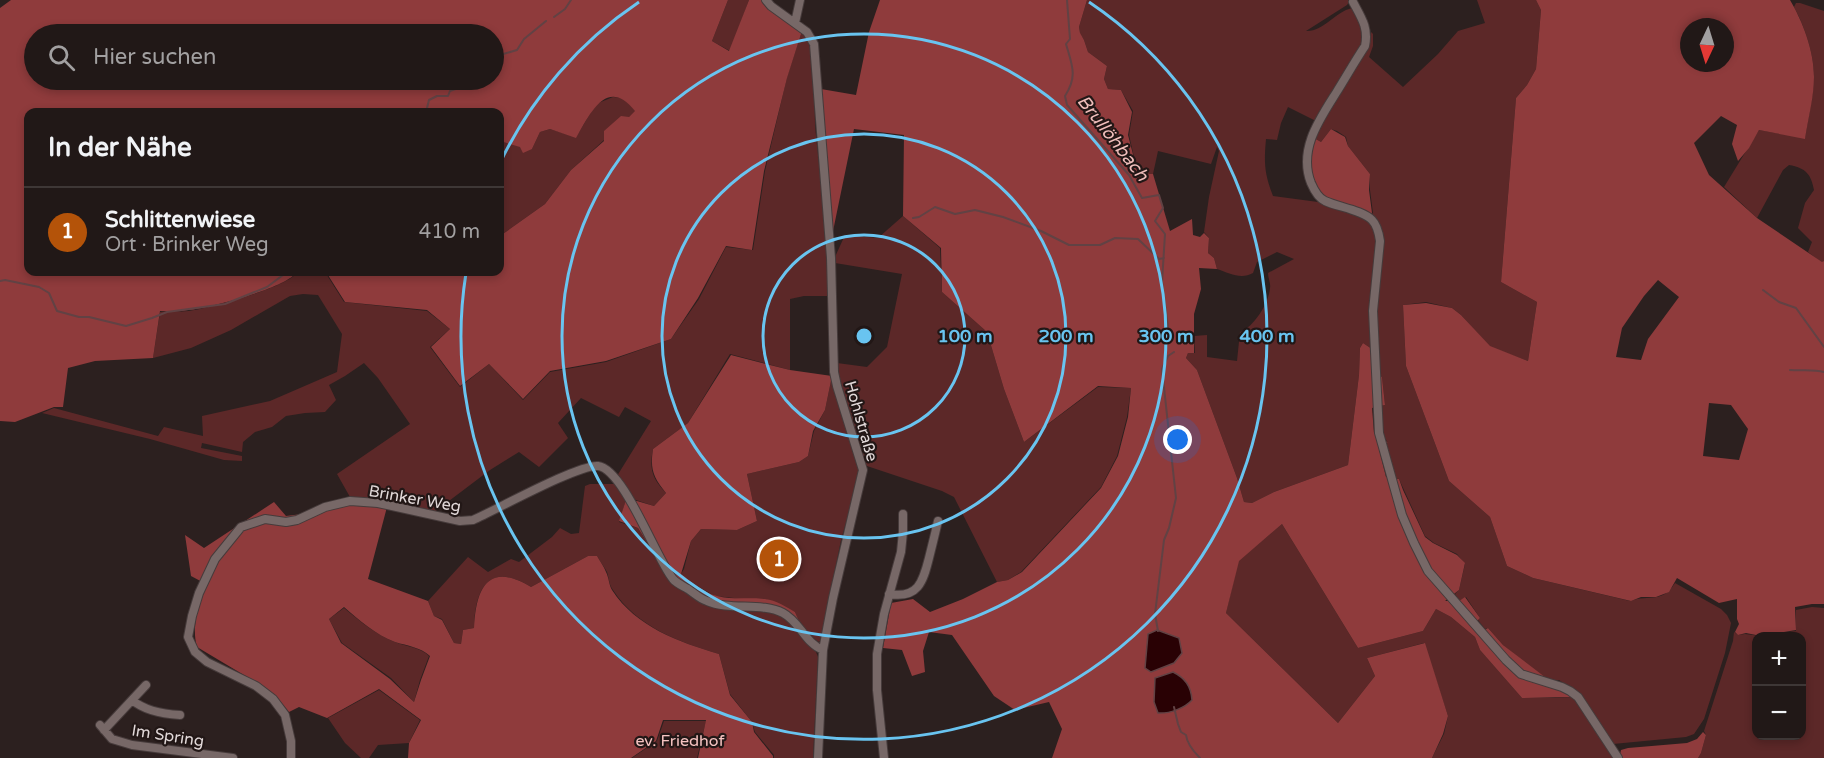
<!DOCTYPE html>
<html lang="de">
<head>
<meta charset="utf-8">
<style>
  body { margin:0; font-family:"Varela Round",sans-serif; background:#292120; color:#f1f3f6 }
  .controls { position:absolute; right:18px; bottom:18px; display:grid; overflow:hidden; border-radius:12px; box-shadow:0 3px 9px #0003 }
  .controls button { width:54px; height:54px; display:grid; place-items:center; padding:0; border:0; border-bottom:2px solid #3e3736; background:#211817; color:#f1f3f6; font:30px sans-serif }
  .compass { position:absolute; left:1680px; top:18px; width:54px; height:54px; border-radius:50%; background:#211817; box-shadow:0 3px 9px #0003; rotate:184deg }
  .you { position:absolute; left:1178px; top:440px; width:21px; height:21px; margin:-15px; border:4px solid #fff; border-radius:50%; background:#1a73e8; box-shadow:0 0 0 9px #1a73e833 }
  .badge { display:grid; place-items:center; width:39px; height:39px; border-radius:50%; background:#b45309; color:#fff; font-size:20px; font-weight:700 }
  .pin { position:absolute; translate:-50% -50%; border:3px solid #fff; box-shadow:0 2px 6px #0006 }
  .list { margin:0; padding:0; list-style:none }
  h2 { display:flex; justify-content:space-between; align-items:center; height:78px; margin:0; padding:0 24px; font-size:26px }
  h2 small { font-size:20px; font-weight:400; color:#a2a0a1 }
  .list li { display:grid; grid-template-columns:39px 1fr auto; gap:18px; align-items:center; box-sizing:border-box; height:90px; padding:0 24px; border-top:2px solid #3e3736 }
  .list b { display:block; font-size:22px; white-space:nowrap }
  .list p { margin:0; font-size:20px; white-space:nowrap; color:#a2a0a1 }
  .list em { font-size:20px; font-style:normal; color:#a2a0a1 }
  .icon { flex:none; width:33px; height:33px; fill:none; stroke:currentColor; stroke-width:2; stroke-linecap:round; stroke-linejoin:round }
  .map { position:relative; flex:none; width:1824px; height:758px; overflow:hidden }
  .search { position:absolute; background:#211817; box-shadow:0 3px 9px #0003; left:24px; top:24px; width:480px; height:66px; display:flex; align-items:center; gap:15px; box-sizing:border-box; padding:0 21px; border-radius:33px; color:#a2a0a1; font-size:22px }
  .panel { position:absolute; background:#211817; box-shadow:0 3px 9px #0003; left:24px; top:108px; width:480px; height:168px; border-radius:12px }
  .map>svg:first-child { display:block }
  .green { fill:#5c2828; fill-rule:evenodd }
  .forest { fill:#8f3b3c; fill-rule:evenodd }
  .water { fill:#290104; stroke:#614244; stroke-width:1.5 }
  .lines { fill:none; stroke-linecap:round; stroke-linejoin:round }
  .stream { stroke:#614244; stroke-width:2 }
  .minor-casing { stroke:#463b3b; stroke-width:10 }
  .minor { stroke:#776867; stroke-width:8 }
  .ring { fill:none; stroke:#69c4f0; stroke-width:3 }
  .labels { text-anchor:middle; stroke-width:4.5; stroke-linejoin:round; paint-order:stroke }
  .street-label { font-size:16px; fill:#e3dada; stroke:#221716 }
  .park-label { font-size:16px; fill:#f7c4c2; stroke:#221716 }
  .water-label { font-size:18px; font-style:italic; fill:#f0bebb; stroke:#221716 }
  .centre { fill:#69c4f0; stroke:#221716; stroke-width:3 }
  .ring-label { font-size:18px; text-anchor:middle; font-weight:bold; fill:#69c4f0; stroke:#221716; stroke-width:4.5; stroke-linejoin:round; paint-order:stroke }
</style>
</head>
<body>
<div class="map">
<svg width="1824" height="758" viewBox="0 0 1824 758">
  <rect width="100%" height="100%" fill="#2c201f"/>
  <path class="green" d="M728,0H749L730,51L712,41Z
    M1087,0H1348L1349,2L1347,5L1306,31C1323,32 1335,12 1352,8L1354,10L1363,27V45L1316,121L1288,107L1281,123L1277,140L1266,139C1264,162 1264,173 1273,196L1318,202L1365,219L1373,213L1370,190V174L1348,146L1346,137L1337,131L1331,129L1321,142L1314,138L1320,123L1368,47L1371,32L1373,34V46L1369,57L1403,87L1438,54L1458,31L1485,23L1477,0H1536L1541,10L1536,69L1527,85L1516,98L1501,282L1537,302L1528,361L1490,347L1461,315L1452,308L1426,302L1403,305L1406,366L1449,481L1490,517L1507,566L1533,578L1630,601C1650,594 1662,604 1675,583L1721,609L1727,615L1731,623L1725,653L1704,719L1694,734L1686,737L1613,744L1574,690L1559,680H1550L1540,675L1503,645L1488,628L1485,629L1478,620L1480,618L1466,597L1459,601L1455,594L1459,590L1465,564L1457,554L1434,543L1425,536L1399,479L1395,478L1386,446L1388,443C1380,433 1382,418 1381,406L1385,405L1382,377L1373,370L1372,349L1363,343L1360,348L1359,375L1348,465L1274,492L1252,503L1244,502L1237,478L1197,370L1186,358L1188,353H1195L1194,336L1207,335V357L1237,361L1240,332C1254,327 1269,303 1270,288C1271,283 1268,279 1268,273L1294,259L1277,252L1257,262L1253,273C1241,280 1229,273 1217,269L1214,258L1208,253L1209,238L1204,232L1209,197L1219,151L1217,147L1211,164L1158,151L1153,174H1138L1129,135L1133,111L1121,90L1108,89L1104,79L1107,66L1088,52L1084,40L1080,34L1079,27Z
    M1796,3H1800L1824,11V261L1822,263L1808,252L1812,242L1798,228L1805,203L1814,190C1811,174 1806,168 1789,165L1783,170L1757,218L1724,187L1759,130L1805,138C1808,119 1813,98 1814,78C1814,54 1805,27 1794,7Z
    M802,31L814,54L815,126L829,259L830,296H804L790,299V370L730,354L688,423L653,449C649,469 652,478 666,493L654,506L633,499L617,476L651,421L625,407L619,417L581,398L558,423L568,438L539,467L519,452L490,470L433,513L379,501L350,497L337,474L410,424L378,378L364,363L345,376L329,385L336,400L325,412L305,413L286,416L272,427L255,432L243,442L242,452L202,443L201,448L242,456V461L224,460L150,439L42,413L54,408L158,436L164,427L203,436L202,416L270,401L337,372L342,334L318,295L303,294L290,296L231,330L191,348L153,358L160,312C169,311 179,312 189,311C210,308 286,288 298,272H325L344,302L427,311L450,329L430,347L460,387L489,364L523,400L550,372L606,362L671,339L699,299L726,247L753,250L765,171L787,77Z
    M613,97L624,98L636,111L571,170L545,204L500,236V141L532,149L540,132L550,129L576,137L596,104Z
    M903,216L940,248L942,292L987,332L1004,389L1024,442L1098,387L1131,388L1127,417L1117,456L1101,487L1021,572L1008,580L997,582L954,497L942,491L867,466L859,462L861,471L841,540L821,640L819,642C808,635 800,625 795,612L765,599H743L715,596L697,586L681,574L684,569L691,541L701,529L737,530L757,521L747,474L799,462L808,456L814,431L825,410L832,376L837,363L867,367L887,347L902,274L835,263V257L845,235L878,238Z
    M590,484H615L626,500L619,522L638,528L670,581L705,603L781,614L794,625L816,652L818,657L813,758H774V755L755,732L752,722L730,694L719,654C679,642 637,627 613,590C609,585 609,578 607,572C604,567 600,561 597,556H588L531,587C489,561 475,588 474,628L463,630L461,644L454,643L442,619L434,616L428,601L468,557L488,572L511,559L519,562L552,537L560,528L571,534L579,533L585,486Z
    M1282,524L1358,648L1423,631L1436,609L1451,617L1475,637L1480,650L1522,698H1555L1571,697L1575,700L1614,758H1432L1444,734L1448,716L1424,643L1367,658L1375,676L1338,723L1226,613L1238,561Z
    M1812,607L1824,608V758H1698L1701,753L1706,735L1704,731L1733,641L1734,632L1738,635L1745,634L1761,636L1796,631V610ZM1756,636H1802V736H1756Z
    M344,608C360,621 376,635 395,642C407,647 420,647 429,656L420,680L414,702L391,678L342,643L329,619Z
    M379,690L420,720L409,743L378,745L369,758H361L345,743L328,718Z
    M664,721H706L697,758H632L657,741Z"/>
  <path class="forest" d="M11,0H728L712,41L729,51L749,0H763L802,31L787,78L764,171L752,250L726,246L698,298L671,339L606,361L550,371L523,399L489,364L460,386L431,347L450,329L427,310L345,302L326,272H500V236L545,204L571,170L604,141V131L621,116L629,117L635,111C607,76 590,114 576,138L550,129L540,132L532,149L523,153L520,147L500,141V112H28V272H297C286,288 210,308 188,310C179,312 169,311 160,311L153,358L95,361L68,368L63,407H54L15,422L0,421V8ZM34,34H494V80H34Z
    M880,0H1087L1079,27L1080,33L1084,40L1088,52L1107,66L1104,79L1108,89L1121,90L1132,112L1128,135L1138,174H1153L1170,231L1192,219L1193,235L1200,237L1204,233L1209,238L1208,253L1214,258L1217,269L1199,268L1201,289L1194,314V353H1188L1186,358L1197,370L1237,478L1244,502L1252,503L1274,492L1348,465L1359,375L1360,348L1363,343L1372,349L1373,371L1382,377L1385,405L1372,408L1374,433L1383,438L1388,443L1379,449L1386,477L1399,479L1403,490L1425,537L1433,543L1457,555L1465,563L1459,590L1445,601H1459L1465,597L1480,618L1471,627L1478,634L1488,628L1503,645L1571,697L1522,698L1480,650L1475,637L1451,617L1436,609L1423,631L1358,648L1282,524L1239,561L1226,613L1338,723L1375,676L1367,658L1425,643L1448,716L1443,734L1432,758H1052L1062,729L1049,702L1015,710L994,696L952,635L929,632L923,651L925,672L912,676L902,650L883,648L891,603L913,599L930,612L963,599L997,582L1008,580L1022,572L1101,488L1118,456L1128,417L1131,388L1098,386L1024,442L1004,389L987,332L942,292L941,248L903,216L904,135L854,129L832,236L821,89L856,95L869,32Z
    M1536,0H1790C1803,22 1814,51 1814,77C1814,97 1808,119 1805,139L1759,130L1749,148L1738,161L1732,144L1737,125L1721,116L1694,143L1709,175L1757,218L1822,262L1824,261V604H1812L1795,607L1796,630L1761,636L1746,633L1738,635L1735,632L1739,624L1737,619V599L1719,603L1677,578L1669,592L1656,597H1641L1631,601L1533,578L1507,566L1490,517L1449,481L1406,366L1403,305L1426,303L1452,308L1461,315L1490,346L1528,361L1537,302L1501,282L1516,98L1527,85L1536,69L1541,10ZM1689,27H1725V63H1689ZM1658,280L1679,297L1648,339L1641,360L1616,357L1622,328L1644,296ZM1709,403L1731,405L1748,429L1739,460L1703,456Z
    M1331,129L1345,137L1348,146L1370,174L1369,190L1372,213L1368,215L1323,198C1311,176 1307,163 1314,138L1321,142Z
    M731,355L790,370L832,376L825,410L813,431L808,456L799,462L747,474L757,521L737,530L701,529L691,541L681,574C692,582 704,593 717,596C733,600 749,597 765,599C776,600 786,607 795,612L799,621L783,611L709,600L675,579L660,553L653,552L638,528L619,521L626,500L637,501L654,506L666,493C653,477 650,469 653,449L688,423Z
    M349,498L387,507L368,579L428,601L434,616L442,620L454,643L461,644L463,630L474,628C476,588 488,561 531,587L588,556H597C600,561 604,567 606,572C609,578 609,585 612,590C636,627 679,642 719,654L730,695L752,722L754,732L773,756V758H698L706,720H663L656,741L631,758H408L409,743L421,720L379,689L327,718L299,707L289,712L276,696L259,684L197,647C191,625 199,605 206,584L191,576L185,535L204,548L274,502L286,516L302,514ZM344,607C359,620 376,635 395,642C408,646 420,647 430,656L421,680L414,702L390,679L341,643L329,619Z
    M1703,732L1706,735L1701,753L1698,758H1621L1620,755L1621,750L1628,748L1687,743L1697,739Z"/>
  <path class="water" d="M1157,630L1179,638L1182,653L1174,663L1151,672L1145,668L1148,634Z
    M1173,672C1185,678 1191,686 1192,700C1185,708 1169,714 1158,713L1154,702L1155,678Z"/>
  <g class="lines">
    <path class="stream" d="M1067,0L1070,39L1066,44C1072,65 1078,76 1065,96L1067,105L1129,175L1142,198L1159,195L1163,208L1155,221L1165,234L1162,282L1168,327L1172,340
      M554,17L565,9L571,0
      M494,64L497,62L500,55L517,50L524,39L546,21
      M426,112L429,100L437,96H448L450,91L469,84L473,80
      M913,218L919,217L935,207L955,214L975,210L1003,217L1041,231L1069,245H1100L1115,238L1138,239L1159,259L1164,258
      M0,281L5,280L39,287L49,293L57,311L79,317H89L126,326L152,318L167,312L225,304L267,287L287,272
      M1763,290L1779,302L1796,308L1824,347
      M1790,370C1802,371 1813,369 1824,372
      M1158,631L1155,614L1164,540L1169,528L1176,498L1162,369L1168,356L1174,352
      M1174,707L1178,724L1181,732L1186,735C1187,744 1194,752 1200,758"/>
    <defs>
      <path id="minor" d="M766,0L771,6L807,32L814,44L831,258L834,372L837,386L863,470L833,598L823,650L818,758
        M1353,2C1361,17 1369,28 1365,46C1355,61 1346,77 1336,93C1319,120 1298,150 1311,183C1314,190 1318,198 1325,201C1338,207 1362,210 1372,220C1377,225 1379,234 1380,241L1373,311L1379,433L1402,515L1414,543L1428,571L1506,660L1521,674L1562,687L1570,691L1578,697L1618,758
        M795,23L800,0
        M889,594C918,599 923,582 929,558C932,546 935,534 938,521
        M132,700C145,711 163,714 180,715
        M100,725L112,739L132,745L233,758
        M104,730L146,685
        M291,758V741L285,715L273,699L256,686L207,662L195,652L188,637L192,616L199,593L215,559L241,527L265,519L286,522L297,520L325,507L350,501L378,503L460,521L473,520C496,510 579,464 598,466C624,469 656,559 673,579C676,583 683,586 688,589C694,593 700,599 707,601C730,611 762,602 783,613C800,622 805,643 823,650
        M884,758L877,690V654L884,614L901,552L903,532V514"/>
    </defs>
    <use href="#minor" class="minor-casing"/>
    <use href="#minor" class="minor"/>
  </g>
  <g class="ring">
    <circle cx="864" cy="336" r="101"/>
    <circle cx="864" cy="336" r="202"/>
    <circle cx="864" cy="336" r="302"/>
    <path d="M500 163A403 403 0 0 1 639 2M1089 2A403 403 0 1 1 466 273"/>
  </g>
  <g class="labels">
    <g class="street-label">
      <text transform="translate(862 421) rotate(74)" y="6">Hohlstraße</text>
      <text transform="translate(415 498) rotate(10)" y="6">Brinker Weg</text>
      <text transform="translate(168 735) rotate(9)" y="6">Im Spring</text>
    </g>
    <g class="park-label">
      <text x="680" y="746">ev. Friedhof</text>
    </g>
    <g class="water-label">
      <text transform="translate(1113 138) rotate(52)" y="6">Brullöhbach</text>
    </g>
  </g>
  <circle cx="864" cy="336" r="9" class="centre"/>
  <g class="ring-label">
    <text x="965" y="342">100 m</text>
    <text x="1066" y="342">200 m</text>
    <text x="1166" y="342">300 m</text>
    <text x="1267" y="342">400 m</text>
  </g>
</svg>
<div class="controls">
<button>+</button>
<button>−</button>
</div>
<svg class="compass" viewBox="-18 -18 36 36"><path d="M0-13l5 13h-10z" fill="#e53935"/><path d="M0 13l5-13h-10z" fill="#a2a0a1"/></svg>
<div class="you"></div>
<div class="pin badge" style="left:779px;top:559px">1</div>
<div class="search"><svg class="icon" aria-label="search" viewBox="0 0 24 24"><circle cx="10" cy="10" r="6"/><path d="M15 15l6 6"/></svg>Hier suchen</div>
<section class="panel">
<h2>In der Nähe<small></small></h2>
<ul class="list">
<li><span class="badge">1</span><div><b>Schlittenwiese</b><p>Ort · Brinker Weg</p></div><em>410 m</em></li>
</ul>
</section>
</div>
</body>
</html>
